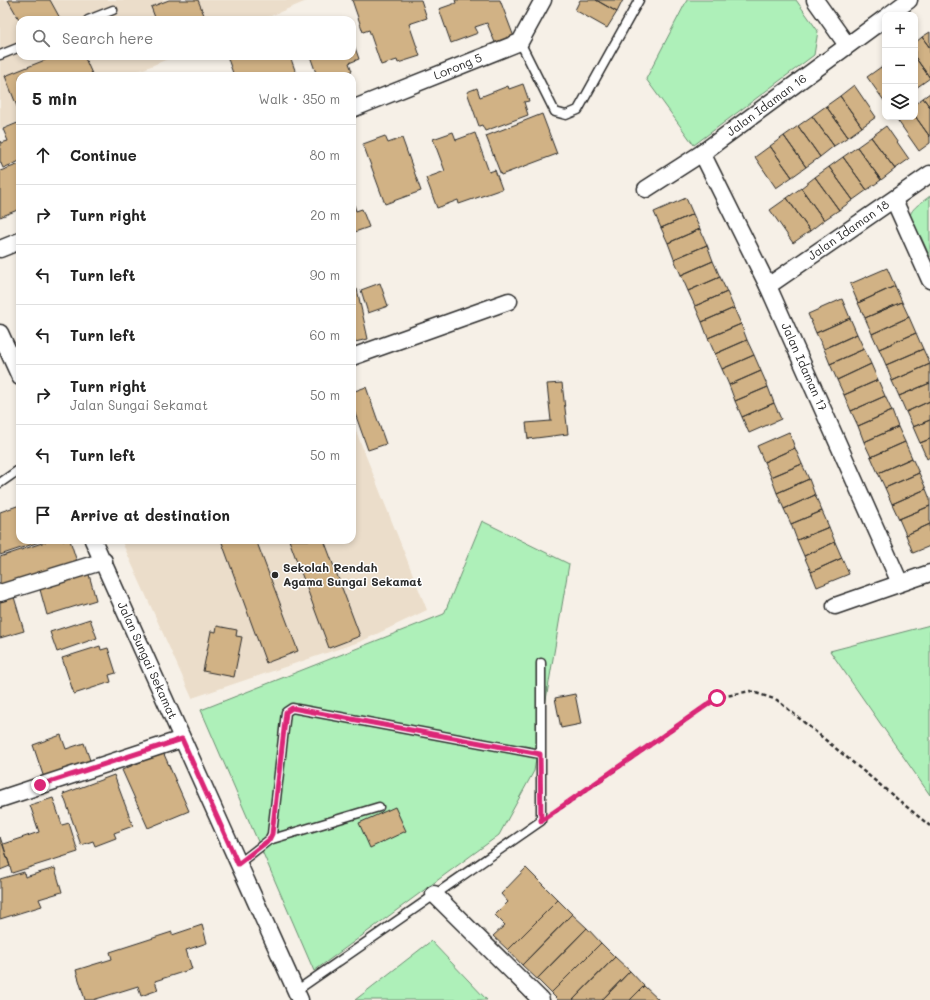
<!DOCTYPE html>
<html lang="en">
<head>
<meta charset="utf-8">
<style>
  body { margin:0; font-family:Mali,sans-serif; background:#f6f6f6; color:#222 }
  .controls { position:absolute; right:12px; top:12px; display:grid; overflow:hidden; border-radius:8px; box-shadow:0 2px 6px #0003 }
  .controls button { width:36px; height:36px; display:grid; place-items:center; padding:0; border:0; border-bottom:1px solid #e0e0e0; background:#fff; color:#222; font:20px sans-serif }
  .stop { position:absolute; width:12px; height:12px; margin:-9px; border:3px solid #db2777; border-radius:50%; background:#fff }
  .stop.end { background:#db2777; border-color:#fff; box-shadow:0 1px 4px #0008 }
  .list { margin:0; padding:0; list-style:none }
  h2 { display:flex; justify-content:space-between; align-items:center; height:52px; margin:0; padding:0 16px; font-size:17px }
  h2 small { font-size:13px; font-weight:400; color:#767676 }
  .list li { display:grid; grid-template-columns:26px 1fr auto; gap:12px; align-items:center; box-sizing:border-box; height:60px; padding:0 16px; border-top:1px solid #e0e0e0 }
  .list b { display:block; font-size:15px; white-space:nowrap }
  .list p { margin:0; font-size:13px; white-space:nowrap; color:#767676 }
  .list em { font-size:13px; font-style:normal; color:#767676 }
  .icon { flex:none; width:22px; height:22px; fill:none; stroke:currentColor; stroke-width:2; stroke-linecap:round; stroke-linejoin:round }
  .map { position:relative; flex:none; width:930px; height:1000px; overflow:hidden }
  .search { position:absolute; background:#fff; box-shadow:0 2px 6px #0003; left:16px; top:16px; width:340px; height:44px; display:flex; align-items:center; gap:10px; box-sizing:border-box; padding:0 14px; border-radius:12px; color:#767676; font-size:15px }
  .panel { position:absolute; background:#fff; box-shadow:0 2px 6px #0003; left:16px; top:72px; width:340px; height:472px; border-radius:12px }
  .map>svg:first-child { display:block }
  .built { fill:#ebddca }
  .green { fill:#aef0b9; stroke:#6c8e72 }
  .building { fill:#d1b285; stroke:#2b2b2b }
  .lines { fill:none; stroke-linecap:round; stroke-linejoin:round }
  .service-casing { stroke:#2b2b2b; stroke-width:11 }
  .minor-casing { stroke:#2b2b2b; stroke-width:19 }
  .path { stroke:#2b2b2b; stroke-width:2.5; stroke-dasharray:4 3; stroke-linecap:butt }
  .service { stroke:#fff; stroke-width:8 }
  .minor { stroke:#fff; stroke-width:16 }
  .route { stroke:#db2777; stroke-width:5 }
  .poi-dot { fill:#2b2b2b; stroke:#fff; stroke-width:1.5 }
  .labels { text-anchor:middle; stroke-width:3; stroke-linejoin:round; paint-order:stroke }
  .street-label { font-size:12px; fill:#2b2b2b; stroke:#fff }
  .poi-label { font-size:12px; font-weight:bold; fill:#2b2b2b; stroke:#fff; text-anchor:start }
</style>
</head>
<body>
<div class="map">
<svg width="930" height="1000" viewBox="0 0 930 1000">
  <rect width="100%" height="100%" fill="#f6f0e7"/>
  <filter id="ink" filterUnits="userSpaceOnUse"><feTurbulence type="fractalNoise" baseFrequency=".025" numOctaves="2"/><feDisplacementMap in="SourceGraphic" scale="8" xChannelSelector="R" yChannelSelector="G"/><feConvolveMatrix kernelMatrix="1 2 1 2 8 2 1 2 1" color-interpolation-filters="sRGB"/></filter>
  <g filter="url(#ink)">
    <path class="built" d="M0,0H309L261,20H20V56H175L127,76H20V121L0,129Z
      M352,421L427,610L362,641L192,698L121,540H352Z"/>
    <path class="green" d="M687,0H796L818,31L814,55L694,145L646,79Z
      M930,196V257L921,237L909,223C908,209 920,204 930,196Z
      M482,521L569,564L534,771L499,835L314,971L201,710L444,614Z
      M930,625V795L830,651Z
      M431,941L487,1000H355Z"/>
    <path class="building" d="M8,0H50L61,20L20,21Z
      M169,0H198L206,20H156L151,7Z
      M352,0H421L427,18L409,24L420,56L398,63L397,60L381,65L369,30L363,32Z
      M455,0H500L514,37L496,45L487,23L475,27L478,33L451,43L439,9L456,3Z
      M580,0H596L617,12L607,28L575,10Z
      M596,0H623L617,12Z
      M930,32V48L922,37Z
      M922,37L930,48V78L915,57V43Z
      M352,39L359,59L349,63L352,71L338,76H317L310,56H352Z
      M55,56H84L93,76H20V114L5,76Z
      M227,56H290L297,76H234Z
      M915,57L930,78L916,88L915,86Z
      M881,67L885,73V102L867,77Z
      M523,84L529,101L524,102L528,115L485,131L482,125L479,126L467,92L477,88L480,97L508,86L509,89Z
      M854,85L876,117L862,127L840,96Z
      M930,93V107L923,98Z
      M840,96L862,127L848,137L826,106Z
      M923,98L930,107V137L915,116V104Z
      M826,106L848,137L834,146L812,116Z
      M542,114L557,154L501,175L486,136Z
      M812,116L834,146L820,157L798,126Z
      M915,116L930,137V143L919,151L896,118Z
      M20,122V161L3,168L0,161V141L1,143L8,141L3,129Z
      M798,126L820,157L806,167L784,136Z
      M886,126L909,159L895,169L871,137Z
      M453,132L456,140L475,133L489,172L495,170L502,189L459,204L458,200L437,208L426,178L445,171L433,139Z
      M385,136L388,143L402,138L421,191L385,204L363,144Z
      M784,136L806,167L792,177L770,146Z
      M871,137L895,169L881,180L857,147Z
      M770,146L792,177L776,188L755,157Z
      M857,147L881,180L867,190L843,157Z
      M843,157L867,190L853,200L829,167Z
      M20,164V209L0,217V171Z
      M829,167L853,200L839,210L815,177Z
      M815,177L839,210L824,220L801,188Z
      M801,188L824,220L810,231L787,198Z
      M352,198L356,211L362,209L369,227L352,233Z
      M686,198L693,214L661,228L654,212Z
      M787,198L810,231L793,243L770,210Z
      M693,214L700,229L668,243L661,228Z
      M700,229L707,245L674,259L668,243Z
      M707,245L713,261L681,275L674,259Z
      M713,261L720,277L688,291L681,275Z
      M887,268L895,286L858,303L850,284Z
      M720,277L727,292L695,306L688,291Z
      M380,283L388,306L368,313L361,290Z
      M895,286L902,302L865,318L858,303Z
      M357,289L368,339L355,342L352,328V290Z
      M727,292L734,308L702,322L695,306Z
      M842,299L850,318L816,333L808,314Z
      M902,302L909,317L872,334L865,318Z
      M734,308L741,324L708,338L702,322Z
      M909,317L916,333L879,349L872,334Z
      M850,318L857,334L824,349L816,333Z
      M741,324L747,340L715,354L708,338Z
      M916,333L923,349L886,365L879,349Z
      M857,334L864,349L830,364L824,349Z
      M747,340L754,355L722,369L715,354Z
      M864,349L871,364L837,380L830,364Z
      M923,349L930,364L892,381L886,365Z
      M754,355L761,371L729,385L722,369Z
      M871,364L878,380L844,395L837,380Z
      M930,364V383L899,396L892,381Z
      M761,371L768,387L735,401L729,385Z
      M878,380L885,396L851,411L844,395Z
      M562,383L568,434L528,439L526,423L551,421L547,384Z
      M930,383V401L906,412L899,396Z
      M366,387L386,444L368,450L352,405V392Z
      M768,387L774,403L742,417L735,401Z
      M885,396L892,411L858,426L851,411Z
      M930,401V420L913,427L906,412Z
      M774,403L781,419L749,433L742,417Z
      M892,411L898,427L864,442L858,426Z
      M930,420V439L920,443L913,427Z
      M898,427L905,442L871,457L864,442Z
      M789,432L795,448L764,462L757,446Z
      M930,439V457L927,459L920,443Z
      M905,442L912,458L878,473L871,457Z
      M795,448L802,464L771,477L764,462Z
      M912,458L919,473L885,488L878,473Z
      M802,464L809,479L777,493L771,477Z
      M919,473L926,489L892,504L885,488Z
      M809,479L815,495L784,509L777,493Z
      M926,489L930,499V506L899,519L892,504Z
      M815,495L822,511L791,524L784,509Z
      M20,505V540H45L0,555V512Z
      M930,506V524L906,535L899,519Z
      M822,511L829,527L797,540L791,524Z
      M930,524V546L913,553L906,535Z
      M829,527L835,542L804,556L797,540Z
      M51,540H70L78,565L0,592V557Z
      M221,540H256L298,651L266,663Z
      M289,540H324L360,636L329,648Z
      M835,542L842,558L811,572L804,556Z
      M842,558L849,574L817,587L811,572Z
      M88,571L96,600L47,615L39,586Z
      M14,597L24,631L0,638V602Z
      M90,619L97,638L57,652L50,632Z
      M217,626L237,630L236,636L242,637L234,677L203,671L211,631L216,632Z
      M100,646L101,650L108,648L116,673L109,675L111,682L74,694L62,658Z
      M575,694L581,724L561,728L555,698Z
      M61,735L66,749L84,743L91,763L44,778L33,745Z
      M163,752L189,811L148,828L122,770Z
      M114,775L133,826L114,833L116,838L95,846L93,841L81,845L63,794Z
      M53,798L62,825L69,823L78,852L12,873L3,844L39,832L30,805Z
      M395,807L406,831L370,848L359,823Z
      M0,837L10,866L0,870Z
      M55,868L62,892L39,899L42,906L0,919V879L24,872L25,877Z
      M526,868L558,900L508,950L493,936L505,925L495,915L508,902L501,894Z
      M558,900L572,914L522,965L508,950Z
      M572,914L587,928L537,979L522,965Z
      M202,925L207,943L186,950L192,969L155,981L158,990L141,996L138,986L93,1000H85L76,970L112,959L110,952L172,932V935Z
      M587,928L601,943L551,993L537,979Z
      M601,943L615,957L573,1000H558L551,993Z
      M615,957L630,971L602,1000H573Z
      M630,971L644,986L630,1000H602Z
      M644,986L659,1000H630Z"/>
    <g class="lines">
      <defs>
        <path id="service" d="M88,20L113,10
          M520,42L555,112L566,115L578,110L639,0
          M0,55L20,47
          M0,483L20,469
          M269,840L379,807
          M238,864L269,840L272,834L286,712L292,708L540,754
          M296,991L541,821V663"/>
        <g id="minor">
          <path d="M815,0L847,45"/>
          <path d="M889,15L909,0"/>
          <path id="s1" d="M352,109L520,42L543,0"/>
          <path id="s2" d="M702,153L768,286L900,583"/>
          <path id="s3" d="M646,189L702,153L885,18"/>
          <path d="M894,200L930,280"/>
          <path d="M0,249L20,241"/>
          <path id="s4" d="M768,286L930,174"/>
          <path d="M0,333L20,377"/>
          <path d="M352,357L509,301"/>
          <path id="s5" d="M93,540L300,1000"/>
          <path d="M0,593L104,561"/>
          <path d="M835,606L930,573"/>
          <path d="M0,799L182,739"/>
          <path d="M434,894L541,1000"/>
        </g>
      </defs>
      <use href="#service" class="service-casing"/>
      <use href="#minor" class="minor-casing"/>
      <path class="path" d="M555,812L717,698L750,691L777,700L930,826"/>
      <use href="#service" class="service"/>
      <use href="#minor" class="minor"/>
    </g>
  </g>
  <g class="lines" filter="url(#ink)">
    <path class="route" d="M40,785L182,739L238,864L269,840L272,834L286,712L292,708L540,754L541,821L717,698"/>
  </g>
  <circle class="poi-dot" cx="275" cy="575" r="4"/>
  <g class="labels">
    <g class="street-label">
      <text dy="4" stroke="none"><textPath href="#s1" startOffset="114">Lorong 5</textPath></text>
      <text dy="4" stroke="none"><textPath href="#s3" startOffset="147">Jalan Idaman 16</textPath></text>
      <text dy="4" stroke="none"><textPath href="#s4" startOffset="98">Jalan Idaman 18</textPath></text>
      <text dy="4" stroke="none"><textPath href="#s2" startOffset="237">Jalan Idaman 17</textPath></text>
      <text dy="4" stroke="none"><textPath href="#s5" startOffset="132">Jalan Sungai Sekamat</textPath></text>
    </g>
    <g class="poi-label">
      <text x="283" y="572">Sekolah Rendah<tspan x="283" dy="14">Agama Sungai Sekamat</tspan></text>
    </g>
  </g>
</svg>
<div class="controls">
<button>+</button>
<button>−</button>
<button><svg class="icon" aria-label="layers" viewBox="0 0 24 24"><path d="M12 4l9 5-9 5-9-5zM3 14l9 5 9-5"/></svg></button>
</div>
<div class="stop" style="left:717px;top:698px"></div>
<div class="stop end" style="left:40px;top:785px"></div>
<div class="search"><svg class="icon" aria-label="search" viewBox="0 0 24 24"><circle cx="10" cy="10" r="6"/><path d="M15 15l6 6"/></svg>Search here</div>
<section class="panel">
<h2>5 min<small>Walk · 350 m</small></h2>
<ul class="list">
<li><svg class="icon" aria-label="ahead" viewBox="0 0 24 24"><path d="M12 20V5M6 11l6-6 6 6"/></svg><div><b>Continue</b></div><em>80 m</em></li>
<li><svg class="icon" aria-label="right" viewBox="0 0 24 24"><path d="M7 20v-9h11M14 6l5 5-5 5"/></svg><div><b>Turn right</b></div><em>20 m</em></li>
<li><svg class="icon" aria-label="left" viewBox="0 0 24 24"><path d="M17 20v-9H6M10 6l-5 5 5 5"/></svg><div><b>Turn left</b></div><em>90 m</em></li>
<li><svg class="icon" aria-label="left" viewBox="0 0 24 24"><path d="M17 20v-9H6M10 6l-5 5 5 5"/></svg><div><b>Turn left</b></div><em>60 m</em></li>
<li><svg class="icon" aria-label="right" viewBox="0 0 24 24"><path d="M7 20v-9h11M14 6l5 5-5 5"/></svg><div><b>Turn right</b><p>Jalan Sungai Sekamat</p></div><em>50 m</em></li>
<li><svg class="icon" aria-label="left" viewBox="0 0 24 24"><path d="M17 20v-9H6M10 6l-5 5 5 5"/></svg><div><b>Turn left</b></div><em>50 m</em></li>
<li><svg class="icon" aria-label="arrive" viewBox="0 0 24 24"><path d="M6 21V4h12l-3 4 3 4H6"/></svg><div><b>Arrive at destination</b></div></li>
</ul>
</section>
</div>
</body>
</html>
